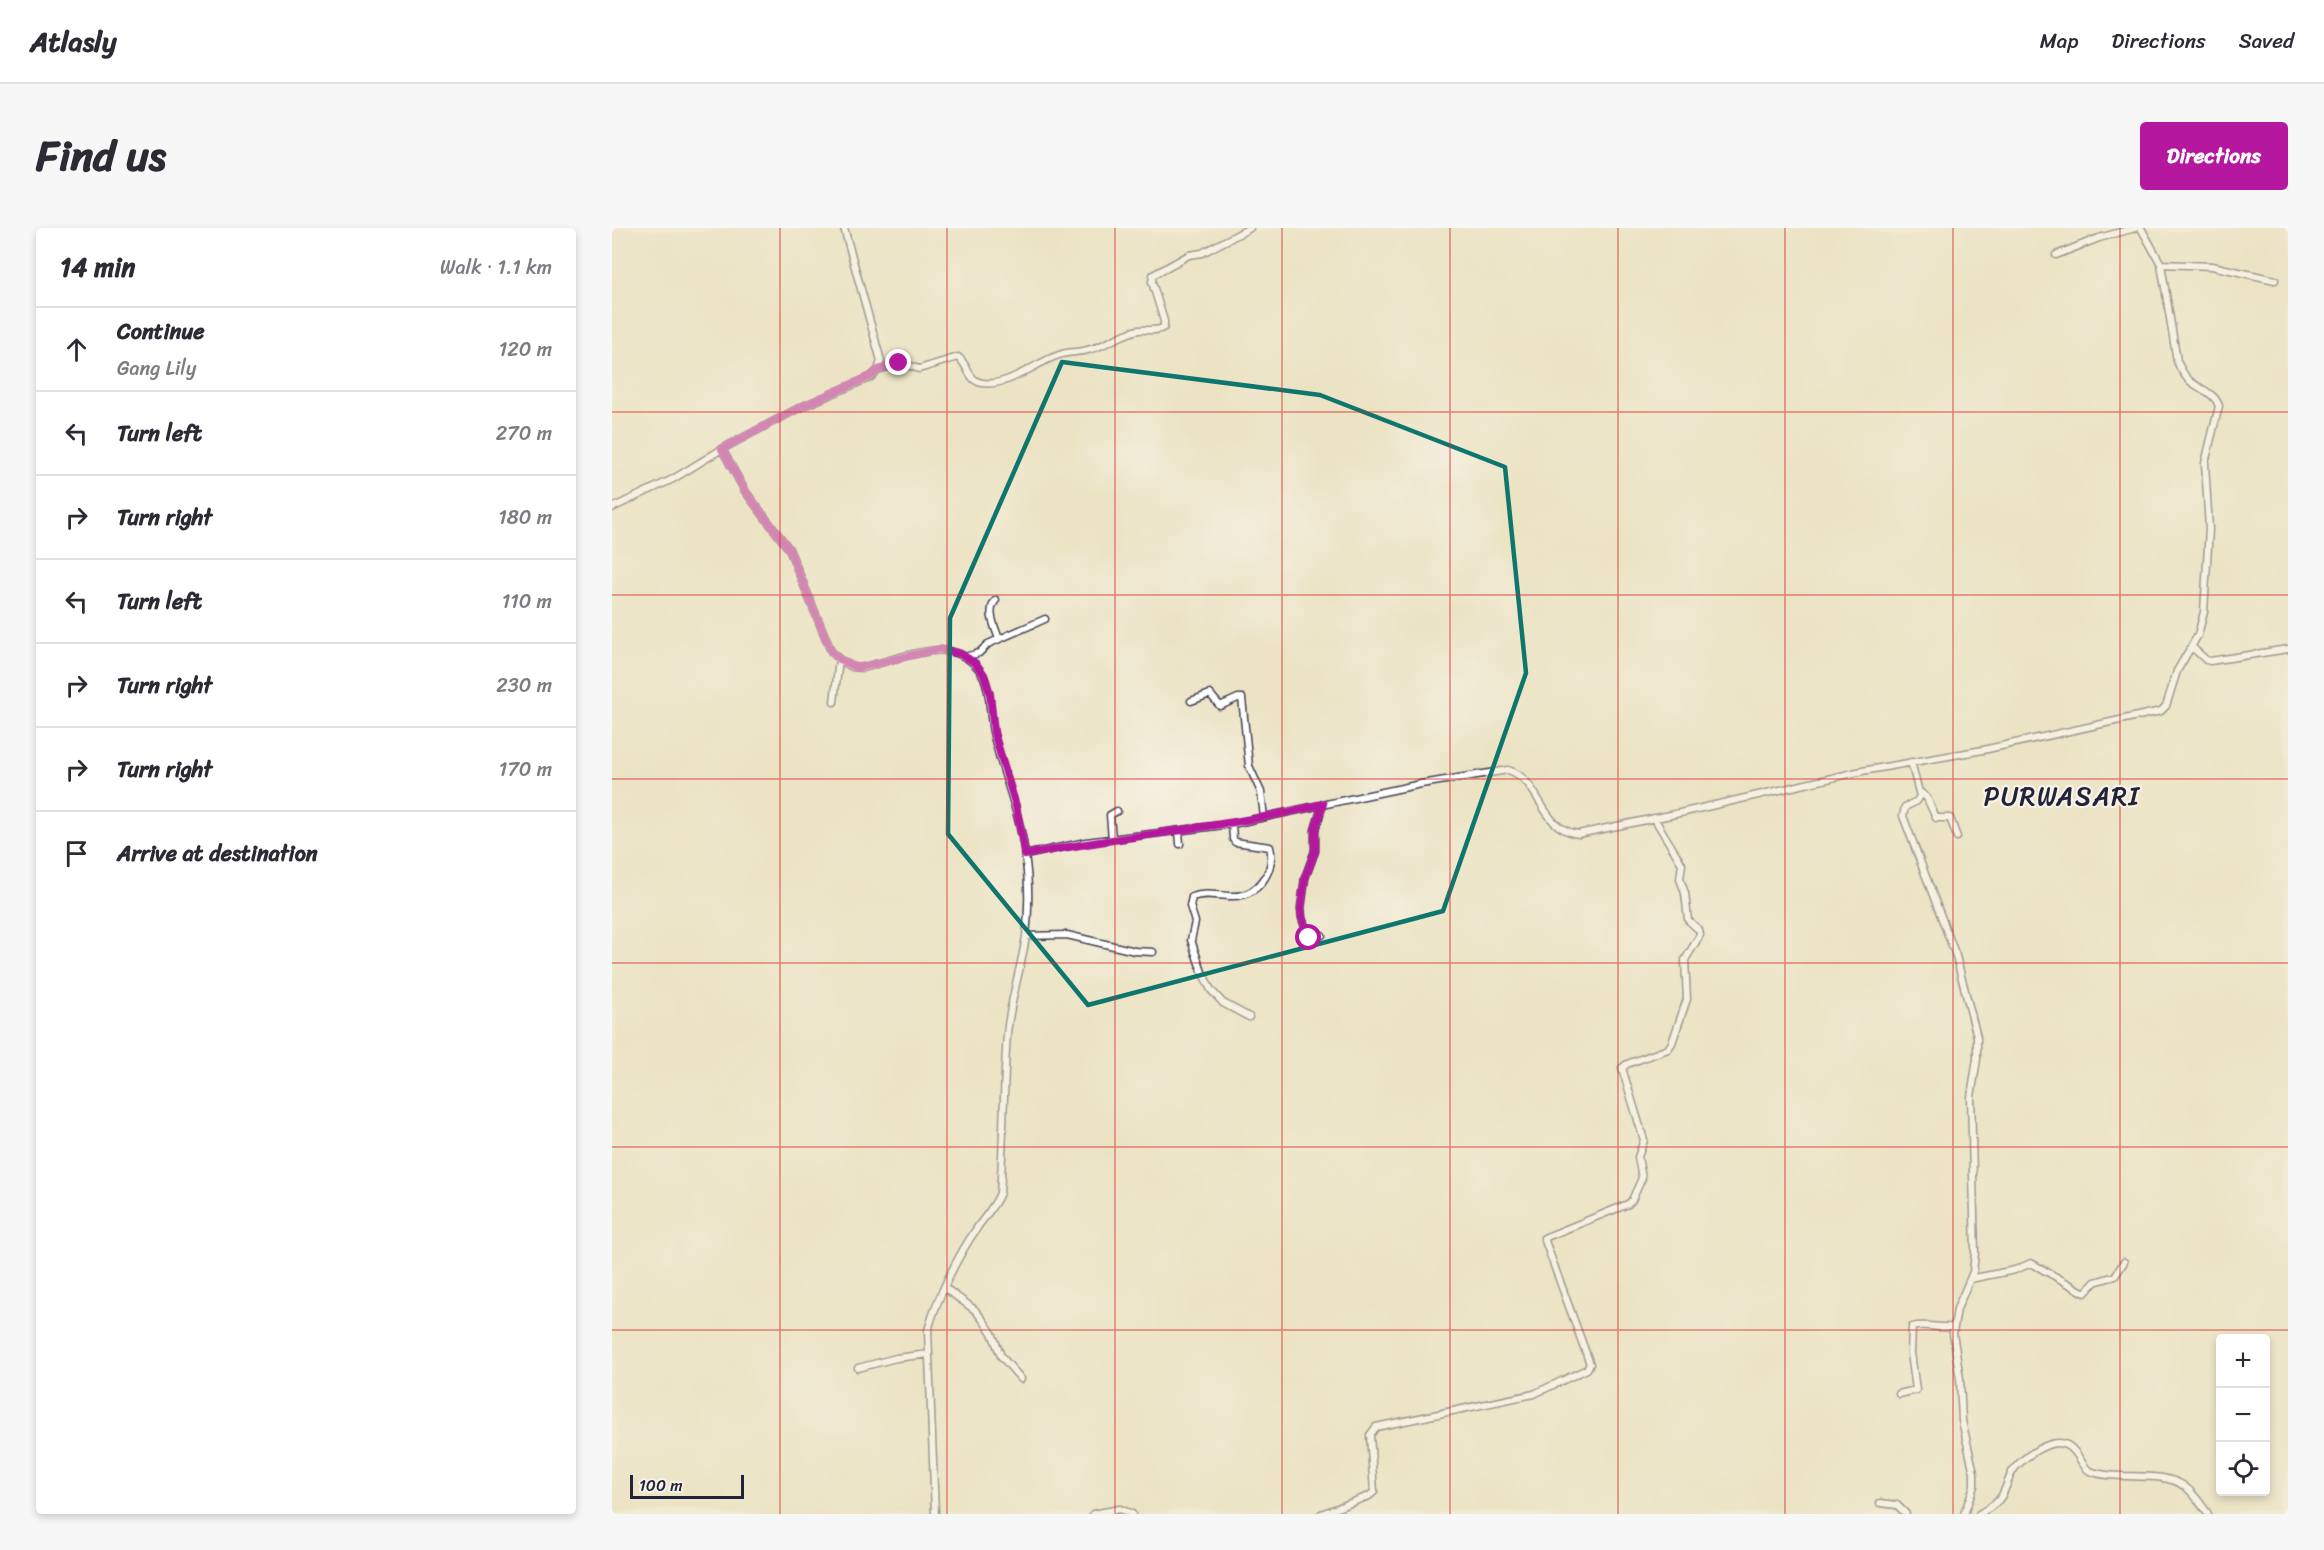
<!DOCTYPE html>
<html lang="en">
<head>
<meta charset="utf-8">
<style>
  body { margin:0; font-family:Sriracha,sans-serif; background:#f7f7f7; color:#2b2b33 }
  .controls { position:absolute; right:18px; bottom:18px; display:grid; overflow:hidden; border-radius:6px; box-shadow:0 3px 9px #0003 }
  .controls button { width:54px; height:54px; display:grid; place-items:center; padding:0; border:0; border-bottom:2px solid #e1e1e2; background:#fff; color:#2b2b33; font:30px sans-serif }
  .scale { position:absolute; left:18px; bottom:15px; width:114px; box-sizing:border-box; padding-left:6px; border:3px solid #22223b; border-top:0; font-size:16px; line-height:21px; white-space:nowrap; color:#22223b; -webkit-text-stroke:4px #f7f3e8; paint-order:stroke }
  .stop { position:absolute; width:18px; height:18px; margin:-14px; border:4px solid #b5179e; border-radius:50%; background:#fff }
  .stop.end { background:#b5179e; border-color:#fff; box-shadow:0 2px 6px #0008 }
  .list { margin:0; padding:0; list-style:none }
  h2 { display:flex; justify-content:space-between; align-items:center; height:78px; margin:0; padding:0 24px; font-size:26px }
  h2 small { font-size:20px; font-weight:400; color:#7c7c81 }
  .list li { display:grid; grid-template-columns:39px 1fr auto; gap:18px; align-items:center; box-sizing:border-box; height:84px; padding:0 24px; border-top:2px solid #e1e1e2 }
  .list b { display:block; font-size:22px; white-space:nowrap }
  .list p { margin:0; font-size:20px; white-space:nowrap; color:#7c7c81 }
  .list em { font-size:20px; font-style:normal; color:#7c7c81 }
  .icon { flex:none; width:33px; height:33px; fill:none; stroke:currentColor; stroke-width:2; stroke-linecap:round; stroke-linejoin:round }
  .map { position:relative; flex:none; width:1676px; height:1286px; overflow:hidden; border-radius:6px }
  header { display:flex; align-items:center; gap:36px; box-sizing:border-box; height:84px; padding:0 30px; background:#fff; border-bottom:2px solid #e1e1e2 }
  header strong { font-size:28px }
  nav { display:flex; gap:33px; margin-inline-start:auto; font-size:21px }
  .intro { display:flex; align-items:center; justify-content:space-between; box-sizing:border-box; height:144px; padding:0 36px }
  h1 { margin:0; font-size:42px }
  .button { padding:15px 27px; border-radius:6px; background:#b5179e; color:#fff; font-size:21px; font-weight:700 }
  main { display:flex; gap:36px; padding:0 36px }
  aside { flex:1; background:#fff; border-radius:6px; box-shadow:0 3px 9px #0003 }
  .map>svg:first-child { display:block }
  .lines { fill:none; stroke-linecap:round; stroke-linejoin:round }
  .minor-casing { stroke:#403f50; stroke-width:9 }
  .minor { stroke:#fff; stroke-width:6 }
  .route { stroke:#b5179e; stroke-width:8 }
  .marked { fill:none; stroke:#0f766e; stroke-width:4.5; stroke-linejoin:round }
  .grid { fill:none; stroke:#d62828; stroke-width:1.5; stroke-opacity:0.55 }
  .labels { text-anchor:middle; stroke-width:4.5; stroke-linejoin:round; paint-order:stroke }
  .quarter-label { font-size:26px; letter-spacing:1.5px; fill:#22223b; stroke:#f7f3e8 }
</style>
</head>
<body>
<header>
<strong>Atlasly</strong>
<nav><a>Map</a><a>Directions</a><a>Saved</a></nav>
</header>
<div class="intro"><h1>Find us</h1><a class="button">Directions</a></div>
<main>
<aside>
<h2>14 min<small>Walk · 1.1 km</small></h2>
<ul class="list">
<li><svg class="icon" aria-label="ahead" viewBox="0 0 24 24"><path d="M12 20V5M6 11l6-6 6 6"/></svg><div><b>Continue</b><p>Gang Lily</p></div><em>120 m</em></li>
<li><svg class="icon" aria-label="left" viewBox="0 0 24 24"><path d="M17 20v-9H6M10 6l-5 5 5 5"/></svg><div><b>Turn left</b></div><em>270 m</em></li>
<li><svg class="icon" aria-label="right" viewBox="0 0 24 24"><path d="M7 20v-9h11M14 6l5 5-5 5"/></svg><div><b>Turn right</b></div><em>180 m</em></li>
<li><svg class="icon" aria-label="left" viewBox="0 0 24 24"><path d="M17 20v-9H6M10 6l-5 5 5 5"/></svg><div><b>Turn left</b></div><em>110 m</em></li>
<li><svg class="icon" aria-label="right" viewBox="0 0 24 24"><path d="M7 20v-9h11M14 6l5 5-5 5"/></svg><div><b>Turn right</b></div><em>230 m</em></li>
<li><svg class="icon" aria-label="right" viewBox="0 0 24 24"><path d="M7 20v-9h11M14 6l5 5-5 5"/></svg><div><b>Turn right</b></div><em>170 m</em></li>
<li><svg class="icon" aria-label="arrive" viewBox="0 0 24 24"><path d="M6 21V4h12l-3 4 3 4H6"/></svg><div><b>Arrive at destination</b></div></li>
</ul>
</aside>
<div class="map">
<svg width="1676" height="1286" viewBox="0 0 1676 1286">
  <rect width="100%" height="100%" fill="#f7f3e8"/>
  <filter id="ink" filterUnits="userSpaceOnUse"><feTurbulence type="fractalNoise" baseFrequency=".0167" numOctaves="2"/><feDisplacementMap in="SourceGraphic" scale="12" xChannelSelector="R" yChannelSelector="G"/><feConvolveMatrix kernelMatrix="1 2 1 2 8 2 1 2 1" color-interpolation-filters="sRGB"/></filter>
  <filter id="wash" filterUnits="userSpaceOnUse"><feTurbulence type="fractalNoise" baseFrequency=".008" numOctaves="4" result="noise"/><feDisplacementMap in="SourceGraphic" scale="24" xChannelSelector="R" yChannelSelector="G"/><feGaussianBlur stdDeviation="1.35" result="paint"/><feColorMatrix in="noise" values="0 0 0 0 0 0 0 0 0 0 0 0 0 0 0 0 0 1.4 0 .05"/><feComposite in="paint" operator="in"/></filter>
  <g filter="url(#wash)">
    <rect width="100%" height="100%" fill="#ece3c4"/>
  </g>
  <g filter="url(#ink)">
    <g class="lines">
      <defs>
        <path id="minor" d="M1444,27L1487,10L1523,0
          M1549,36L1600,38L1663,52
          M266,142L289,135L307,141L346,129C356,136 356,153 370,155C397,159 422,135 447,127C457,123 469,125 479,121C495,117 509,106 526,102C535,101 546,104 552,99V93L540,54L541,47L577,27L590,25L638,0
          M110,221L133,263L177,321L219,423L227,431L240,439L251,440C276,433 323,415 347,426C383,442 375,473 381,504C390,545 408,584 413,627C417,653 417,682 414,708C409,741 398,773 395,806C391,859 392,912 388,965C383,978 373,988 365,1000C345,1029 326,1068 316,1102L323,1286
          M0,280L61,251L110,221L187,180L259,149L266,142L269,133L232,0
          M384,372C374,383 383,399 387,411
          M1580,419L1594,432L1598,433L1676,421
          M353,429L367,425L376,416L433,391
          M579,473L598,466L608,478L626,470H630L637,538L649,564L652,589
          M222,474L227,431
          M1299,534L1308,568L1305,573L1293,579L1291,588L1344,728L1365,809V831L1359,869L1363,1025L1361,1044L1345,1081L1341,1105L1348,1151L1350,1193L1362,1245V1258L1352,1286
          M1308,564L1315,570L1324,590H1338L1345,609
          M620,596L621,611L623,614L658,619C664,643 645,670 619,668C606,668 594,664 580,669L578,678L583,694L579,712L590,744L599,762L611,775L637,789
          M567,603L568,616
          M500,611L498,587L505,583
          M413,627L474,614L620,596L809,556L896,542C930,552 926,600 966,606L1068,585L1250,543L1371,522L1549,483L1554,478L1565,443L1586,407L1592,384L1597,301L1593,235L1607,178C1602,164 1589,162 1578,153C1572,148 1568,140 1565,133L1549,36L1529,0
          M710,707L697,710L690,690L689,680L693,650L703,623V602L711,576
          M414,708L455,707L523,723L541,724
          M1358,1051L1403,1042L1419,1035L1473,1065L1483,1054L1503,1048L1512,1034
          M333,1060L363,1082L371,1092L380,1105L389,1128L409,1151
          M246,1140L284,1130L317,1126
          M1287,1166L1304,1162L1299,1125L1300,1099C1314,1095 1328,1101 1342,1099
          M1268,1275L1285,1277L1294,1286
          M481,1286L508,1281L520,1286
          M709,1286L757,1268L762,1264L758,1207L764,1199L922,1166L975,1141L978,1136L932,1010L1016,976L1020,972L1030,950L1026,929L1032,912L1010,840L1015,836L1056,821L1060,815L1075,771L1073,732L1088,707L1087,702L1076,692L1073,665L1068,651L1070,636L1042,590
          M1367,1286C1375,1281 1384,1277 1389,1269C1394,1261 1396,1252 1400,1244C1407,1233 1424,1221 1436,1217C1465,1207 1467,1239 1478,1243C1506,1254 1548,1241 1572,1258C1582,1264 1589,1277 1596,1286"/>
      </defs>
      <use href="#minor" class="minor-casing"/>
      <use href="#minor" class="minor"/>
    </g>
  </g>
  <g class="lines" filter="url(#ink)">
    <path class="route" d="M287,135L266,142L259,148L187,180L110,221L133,263L177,321L219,423L227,431L245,440L327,421L349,426L363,435L372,447L378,466L382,505L404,578L413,627C513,606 613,601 711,576L703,602V623L693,650L689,680L690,690L697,710"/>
  </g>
  <path d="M0 0H1676V1286H0ZM450,134L708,167L893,239L914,445L831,683L476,777L336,606L338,390Z" fill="#ece3c4" fill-opacity=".55" fill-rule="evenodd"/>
  <path class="marked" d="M450,134L708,167L893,239L914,445L831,683L476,777L336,606L338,390Z"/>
  <path class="grid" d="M168,0V1286M335,0V1286M503,0V1286M670,0V1286M838,0V1286M1006,0V1286M1173,0V1286M1341,0V1286M1508,0V1286M0,184H1676M0,367H1676M0,551H1676M0,735H1676M0,919H1676M0,1102H1676"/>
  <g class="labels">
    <g class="quarter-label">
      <text x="1450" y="577">PURWASARI</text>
    </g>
  </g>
</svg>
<div class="controls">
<button>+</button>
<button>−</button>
<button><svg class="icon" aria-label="locate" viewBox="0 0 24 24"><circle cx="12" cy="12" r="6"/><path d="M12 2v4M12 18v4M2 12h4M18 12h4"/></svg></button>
</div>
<div class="scale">100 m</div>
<div class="stop" style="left:697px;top:710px"></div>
<div class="stop end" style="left:287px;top:135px"></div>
</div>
</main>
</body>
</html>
